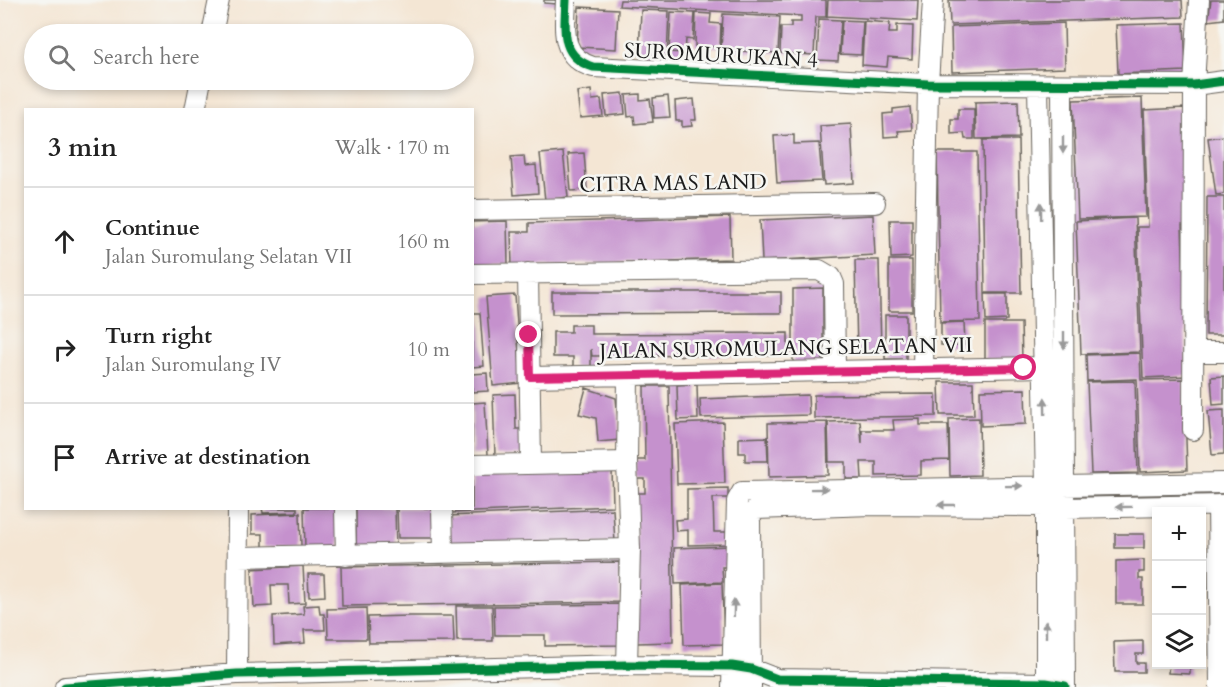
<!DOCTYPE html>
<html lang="en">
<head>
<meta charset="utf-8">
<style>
  body { margin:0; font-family:Cardo,serif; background:#f2f2f2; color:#222 }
  .controls { position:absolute; right:18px; bottom:18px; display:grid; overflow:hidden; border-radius:0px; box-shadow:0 3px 9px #0003 }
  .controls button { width:54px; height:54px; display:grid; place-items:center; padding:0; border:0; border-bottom:2px solid #e0e0e0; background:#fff; color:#222; font:30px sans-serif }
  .stop { position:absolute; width:18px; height:18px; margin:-14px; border:4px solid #db2777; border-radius:50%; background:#fff }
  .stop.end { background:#db2777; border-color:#fff; box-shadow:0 2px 6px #0008 }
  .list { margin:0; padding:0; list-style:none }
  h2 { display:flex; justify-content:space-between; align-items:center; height:78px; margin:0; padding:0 24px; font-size:26px }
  h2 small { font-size:20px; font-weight:400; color:#767676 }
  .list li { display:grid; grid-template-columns:39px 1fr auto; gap:18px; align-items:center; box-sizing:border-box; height:108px; padding:0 24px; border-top:2px solid #e0e0e0 }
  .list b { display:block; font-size:22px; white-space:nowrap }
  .list p { margin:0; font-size:20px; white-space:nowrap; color:#767676 }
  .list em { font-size:20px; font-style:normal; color:#767676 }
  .icon { flex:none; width:33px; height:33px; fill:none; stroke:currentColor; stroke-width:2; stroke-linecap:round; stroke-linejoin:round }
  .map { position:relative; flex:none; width:1224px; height:687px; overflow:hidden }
  .search { position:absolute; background:#fff; box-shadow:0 3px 9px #0003; left:24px; top:24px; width:450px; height:66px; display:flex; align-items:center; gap:15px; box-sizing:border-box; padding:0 21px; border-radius:33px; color:#767676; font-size:22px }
  .panel { position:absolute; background:#fff; box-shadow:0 3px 9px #0003; left:24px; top:108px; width:450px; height:402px; border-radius:0px }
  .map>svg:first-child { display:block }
  .building { fill:#c591cd }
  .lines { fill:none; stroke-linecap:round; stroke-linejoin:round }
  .minor-casing { stroke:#68635c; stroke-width:22 }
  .minor { stroke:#fff; stroke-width:20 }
  .cycleway-casing { stroke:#f6f6f2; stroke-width:13 }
  .cycleway { stroke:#00873e; stroke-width:9 }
  .oneway { fill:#999 }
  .route { stroke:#db2777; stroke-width:8 }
  .labels { text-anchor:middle; stroke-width:5; stroke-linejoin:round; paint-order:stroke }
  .street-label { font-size:21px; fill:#1c1c1c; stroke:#f6f6f2 }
</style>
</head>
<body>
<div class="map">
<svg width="1224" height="687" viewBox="0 0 1224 687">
  <rect width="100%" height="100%" fill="#f6f6f2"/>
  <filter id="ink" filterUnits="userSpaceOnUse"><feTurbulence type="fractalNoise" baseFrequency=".0167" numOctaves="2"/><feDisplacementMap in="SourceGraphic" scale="12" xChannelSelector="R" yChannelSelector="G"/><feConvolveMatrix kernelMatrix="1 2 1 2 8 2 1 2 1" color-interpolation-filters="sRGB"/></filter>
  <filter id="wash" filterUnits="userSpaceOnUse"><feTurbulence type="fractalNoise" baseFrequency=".008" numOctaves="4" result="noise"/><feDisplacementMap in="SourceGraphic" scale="24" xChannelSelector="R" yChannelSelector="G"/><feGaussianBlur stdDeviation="1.35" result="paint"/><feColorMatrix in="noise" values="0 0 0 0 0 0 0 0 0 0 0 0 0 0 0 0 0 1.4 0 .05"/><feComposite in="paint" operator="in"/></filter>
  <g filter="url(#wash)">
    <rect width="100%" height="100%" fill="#f4e6d4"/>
    <g id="blocks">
      <path class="building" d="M544,0H557V4L544,3Z
        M620,0H826V17H816L814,55L780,53L781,27H791V22H801V16L619,6Z
        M828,0H918L917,21L827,16Z
        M949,0H1182L1183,17L950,25Z
        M1211,0H1224V19L1208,21Z
        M579,7L618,9L616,49L577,47Z
        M641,10L669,11L667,56L639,55Z
        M671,12L695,13L693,40L686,39L685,53L669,52Z
        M696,13L711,14L710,23L721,24L720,47L695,46Z
        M723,14L780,17L778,53L721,50Z
        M819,19L841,20L838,61L817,60Z
        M842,20L863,21L861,55L840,54Z
        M864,21L890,23L889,33H897V25L913,26L912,59L888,57L887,67L862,65Z
        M1064,23L1065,68L952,72L951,27Z
        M1184,23L1186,71L1118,74L1116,25Z
        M591,90L592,100L601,99L603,116L580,118L577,92Z
        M623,93L625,114L606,116L604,95Z
        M640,94V100L650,99L653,122L635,124L634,116L628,117L626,95Z
        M668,96L670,117L654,118L653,98Z
        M1142,98L1146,217L1078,219L1073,100Z
        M694,99L696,120H691L692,126L682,127V121H676L675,101Z
        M1018,101L1019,138L976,139L975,102Z
        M910,107L912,130L898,131L899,136L884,137L883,114L893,113V109Z
        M1184,108L1188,225H1182L1187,376L1143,378L1137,227H1148L1144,110Z
        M958,109H974V139H965L964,133L951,134V119H958Z
        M851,124L854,183L824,185L820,126Z
        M794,135V144L819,143L822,181L777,183L774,136Z
        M1224,136V194L1216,195L1208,138Z
        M983,140H1018L1021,293H985Z
        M563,152L568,197L545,200L540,154Z
        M937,152H977L980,321L940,322Z
        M584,153L587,190L571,191L568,154Z
        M524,156L525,166L536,165L538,193L514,195L511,157Z
        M1207,197H1224V335H1206Z
        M873,215L875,255L762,261L760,220Z
        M730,217L731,259L512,266L511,232H529V223Z
        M1135,218L1140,352L1081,354L1076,221Z
        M890,220H912V257L891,258Z
        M507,221L508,264L472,265V222Z
        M855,260H879L881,352L857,353Z
        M889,260H912V311H889Z
        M823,288V364H793V289Z
        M552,292H781V313L552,314Z
        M985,294H1007V320L986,321Z
        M515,295L521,383L493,386L486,297Z
        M472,313H480L484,366L472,367Z
        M885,315H906V359H885Z
        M964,322L965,345H941V323Z
        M985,323H1021L1022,360H985Z
        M571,325H591V334L788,333V355L592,356L591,349V367L573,368V357H553V332H571Z
        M1140,353L1141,380L1184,379L1187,470L1140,472L1137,379L1087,381L1086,355Z
        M487,373L488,391L472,392V374Z
        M1224,376V404L1213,405L1211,377Z
        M1135,381L1138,473L1091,474L1087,382Z
        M939,382H973L974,415H940Z
        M697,384L698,419L678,420L677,385Z
        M644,386H669L673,642L637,643L635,493H645V479H636L635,460H645Z
        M586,388L616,398L620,440L598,442L596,418L579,414Z
        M1025,389L1026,424L981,426L980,390Z
        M515,394L516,429H523L524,455L495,456L493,395Z
        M936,394V416L814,418V395Z
        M808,395L809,415L701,418L700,399Z
        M485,402L488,455H472V403Z
        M1224,410V454L1212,455L1208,411Z
        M979,418L980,475L950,476L949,419Z
        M920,419V425H948L949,460L921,461V475L876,476V462H861L862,479H846V462H829L828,422L860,421L862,444V430H894L893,420Z
        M723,422L725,483L677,484L675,424Z
        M827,422L828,475L769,477L768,423Z
        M767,437L768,461H745V453H739V438Z
        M612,469L613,506L451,513V508H472V475Z
        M728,488V498H713L714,532H730V544L688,545V530L676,531L675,520L687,519V489Z
        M262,508H297V512L263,513Z
        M304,508H338L339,549L305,550Z
        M356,508H395L396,550H356Z
        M397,508H434V538H398Z
        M613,509L615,543L449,550L448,516Z
        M300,513L301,546L263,547V534H252V515Z
        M1115,534H1144V548H1115Z
        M731,546V567H722L723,582L675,584L674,548Z
        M1144,560V572H1139V579H1143V604H1116V561Z
        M619,562L620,602L342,606L341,567Z
        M303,566L305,603L289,604L288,585H271L272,606L254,607L252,569Z
        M308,574H324L325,596L309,597Z
        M722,583L724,644L684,645L682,585Z
        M621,604V645L545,646V635H495L494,606Z
        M319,605L320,614H324L325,630H304L305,643L274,645L273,616L304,614L303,606Z
        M456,606H492L493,641H457Z
        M366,608L367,639H328L327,609Z
        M410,616H453L454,642L369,643L368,617Z
        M1143,641V654H1136V663H1144V672H1115L1114,642Z
        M1169,664H1190V674L1168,673Z"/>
    </g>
  </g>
  <g filter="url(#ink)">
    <use href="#blocks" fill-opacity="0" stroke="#68635c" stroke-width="1.5"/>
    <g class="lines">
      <defs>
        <path id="minor" d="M566,0C565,28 559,57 593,67L928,84L1194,85L1224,81
          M212,34L219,0
          M1038,86L1046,485V687
          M1062,86L1065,687
          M195,110L201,80
          M472,210L875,203
          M528,273L531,464
          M472,274L819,270L831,277L834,284L835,371
          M1194,352H1224
          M923,370L928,84L933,0
          M530,377L1044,367
          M1193,430L1194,85L1199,0
          M472,465L627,462
          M1218,505L1220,687
          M345,508L346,556
          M442,508L443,553
          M238,557L630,549
          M627,665L630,549L627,462L628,375
          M237,674L238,508
          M65,687L237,674L627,665L732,666L751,669L777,679L1046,683L1065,686
          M732,687L737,501L742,492L1224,483
          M751,687L750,517L756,509L871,505L1046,506L1064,508L1224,505"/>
      </defs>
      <use href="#minor" class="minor-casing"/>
      <use href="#minor" class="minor"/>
      <defs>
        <path id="cycleway" d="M566,0C565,28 559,57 593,67L928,84L1194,85L1224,81
          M65,687L237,674L627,665L732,666L751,669L777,679L1046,683L1065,686"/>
      </defs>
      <use href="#cycleway" class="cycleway-casing"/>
      <use href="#cycleway" class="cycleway"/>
    </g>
    <defs><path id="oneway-solid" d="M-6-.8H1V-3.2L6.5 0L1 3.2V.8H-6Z" transform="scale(1.5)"/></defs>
    <g class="oneway">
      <use href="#oneway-solid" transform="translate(1063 145) rotate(90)"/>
      <use href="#oneway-solid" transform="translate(1041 211) rotate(-91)"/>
      <use href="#oneway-solid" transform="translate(1064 340) rotate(90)"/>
      <use href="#oneway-solid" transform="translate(1045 406) rotate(-91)"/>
      <use href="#oneway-solid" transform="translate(1014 486) rotate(-1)"/>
      <use href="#oneway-solid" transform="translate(819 489) rotate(-1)"/>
      <use href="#oneway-solid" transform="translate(946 505) rotate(-180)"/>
      <use href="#oneway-solid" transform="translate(1124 507) rotate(179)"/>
      <use href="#oneway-solid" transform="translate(734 608) rotate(-89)"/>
      <use href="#oneway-solid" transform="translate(1046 629) rotate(-90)"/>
    </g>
  </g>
  <g class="lines" filter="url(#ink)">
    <path class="route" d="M529,335L530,377L1024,368"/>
  </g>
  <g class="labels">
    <g class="street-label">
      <text transform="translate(721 55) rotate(3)" y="7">SUROMURUKAN 4</text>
      <text transform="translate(673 183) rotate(-1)" y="7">CITRA MAS LAND</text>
      <text transform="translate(786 348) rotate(-1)" y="7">JALAN SUROMULANG SELATAN VII</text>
    </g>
  </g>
</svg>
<div class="controls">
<button>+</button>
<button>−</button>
<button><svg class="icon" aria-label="layers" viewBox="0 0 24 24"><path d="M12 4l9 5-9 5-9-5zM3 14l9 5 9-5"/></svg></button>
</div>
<div class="stop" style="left:1024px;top:368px"></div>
<div class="stop end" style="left:529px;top:335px"></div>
<div class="search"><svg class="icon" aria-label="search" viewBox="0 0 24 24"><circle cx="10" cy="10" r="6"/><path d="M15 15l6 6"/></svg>Search here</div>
<section class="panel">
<h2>3 min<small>Walk · 170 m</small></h2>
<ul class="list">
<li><svg class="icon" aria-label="ahead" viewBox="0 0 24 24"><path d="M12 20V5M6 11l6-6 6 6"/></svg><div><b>Continue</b><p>Jalan Suromulang Selatan VII</p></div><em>160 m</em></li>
<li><svg class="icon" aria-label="right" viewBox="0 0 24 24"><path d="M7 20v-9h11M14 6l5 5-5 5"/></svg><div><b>Turn right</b><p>Jalan Suromulang IV</p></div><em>10 m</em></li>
<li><svg class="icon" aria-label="arrive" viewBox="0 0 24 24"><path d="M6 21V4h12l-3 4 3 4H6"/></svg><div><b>Arrive at destination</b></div></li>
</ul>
</section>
</div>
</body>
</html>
